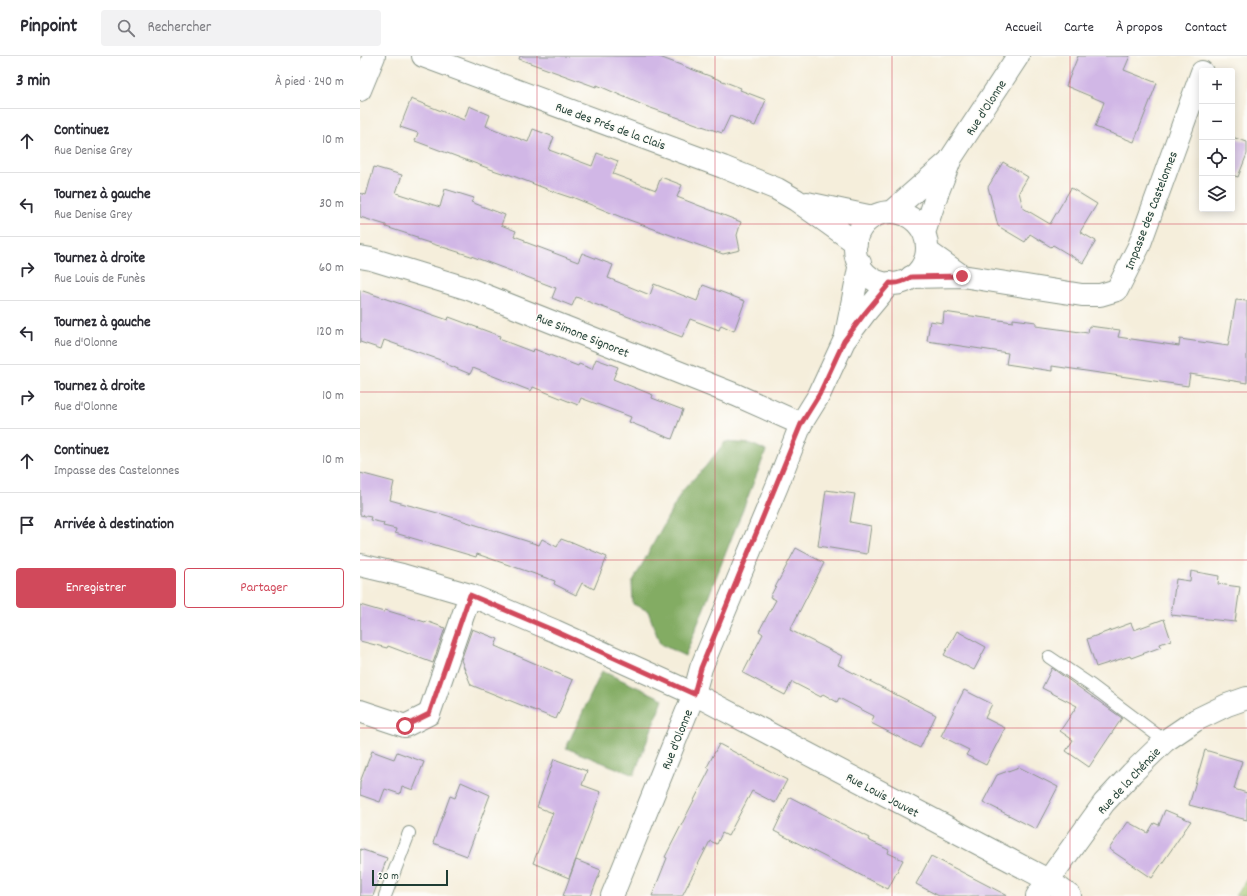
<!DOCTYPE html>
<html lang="fr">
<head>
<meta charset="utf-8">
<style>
  body { margin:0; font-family:Dekko,sans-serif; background:#f2f2f3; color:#2b2b33 }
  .controls { position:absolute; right:12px; top:12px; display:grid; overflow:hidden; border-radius:4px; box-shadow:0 2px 10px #0003 }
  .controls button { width:36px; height:36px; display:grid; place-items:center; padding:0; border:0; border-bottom:1px solid #e1e1e2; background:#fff; color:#2b2b33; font:20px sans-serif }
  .scale { position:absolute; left:12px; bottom:10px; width:76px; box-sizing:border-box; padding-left:4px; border:2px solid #1f3d34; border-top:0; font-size:11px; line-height:14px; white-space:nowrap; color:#1f3d34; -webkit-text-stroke:3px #fdfcf7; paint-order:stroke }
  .stop { position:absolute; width:12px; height:12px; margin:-9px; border:3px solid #d1495b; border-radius:50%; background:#fff }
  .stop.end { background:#d1495b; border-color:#fff; box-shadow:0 1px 4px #0008 }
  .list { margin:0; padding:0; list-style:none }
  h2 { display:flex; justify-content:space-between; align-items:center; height:52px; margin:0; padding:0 16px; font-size:17px }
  h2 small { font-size:13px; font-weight:400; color:#7c7c81 }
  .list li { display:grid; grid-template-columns:26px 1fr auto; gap:12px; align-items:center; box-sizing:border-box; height:64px; padding:0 16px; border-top:1px solid #e1e1e2 }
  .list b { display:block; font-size:15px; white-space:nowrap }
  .list p { margin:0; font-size:13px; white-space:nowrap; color:#7c7c81 }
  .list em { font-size:13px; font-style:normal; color:#7c7c81 }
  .actions { display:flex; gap:8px; padding:12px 16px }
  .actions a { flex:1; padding:9px 0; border:1px solid #d1495b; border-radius:4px; text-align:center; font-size:14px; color:#d1495b }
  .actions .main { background:#d1495b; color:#fff }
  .icon { flex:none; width:22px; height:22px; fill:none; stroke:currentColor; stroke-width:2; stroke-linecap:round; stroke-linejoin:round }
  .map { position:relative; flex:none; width:887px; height:840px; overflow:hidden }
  header { display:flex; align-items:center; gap:24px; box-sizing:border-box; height:56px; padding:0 20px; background:#fff; border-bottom:1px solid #e1e1e2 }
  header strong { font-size:19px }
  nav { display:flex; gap:22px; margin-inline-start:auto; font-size:14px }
  .search { width:280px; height:36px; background:#f2f2f3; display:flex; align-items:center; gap:10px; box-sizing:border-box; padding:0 14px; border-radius:4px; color:#7c7c81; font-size:15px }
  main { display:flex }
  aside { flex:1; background:#fff }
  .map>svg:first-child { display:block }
  .green { fill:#a4c872; stroke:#628253 }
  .forest { fill:#83ac64; stroke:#51744c }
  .building { fill:#d1b7e6 }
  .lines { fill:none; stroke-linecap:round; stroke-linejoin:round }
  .lane-casing { stroke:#8a9688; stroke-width:14 }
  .street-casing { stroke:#8a9688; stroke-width:24 }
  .secondary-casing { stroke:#8a9688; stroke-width:24 }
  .lane { stroke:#fff; stroke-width:12 }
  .street { stroke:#fff; stroke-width:22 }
  .secondary { stroke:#fff; stroke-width:22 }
  .route { stroke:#d1495b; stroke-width:5 }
  .grid { fill:none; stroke:#d1495b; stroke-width:1; stroke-opacity:0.55 }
  .labels { text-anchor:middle; stroke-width:3; stroke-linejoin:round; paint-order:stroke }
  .street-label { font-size:13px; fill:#1f3d34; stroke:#fdfcf7 }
</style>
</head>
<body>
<header>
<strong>Pinpoint</strong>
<div class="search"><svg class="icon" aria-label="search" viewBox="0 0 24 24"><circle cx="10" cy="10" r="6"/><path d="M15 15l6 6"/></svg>Rechercher</div>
<nav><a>Accueil</a><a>Carte</a><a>À propos</a><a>Contact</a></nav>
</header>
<main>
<aside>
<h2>3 min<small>À pied · 240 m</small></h2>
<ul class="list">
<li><svg class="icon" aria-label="ahead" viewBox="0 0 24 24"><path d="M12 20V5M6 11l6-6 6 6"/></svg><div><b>Continuez</b><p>Rue Denise Grey</p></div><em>10 m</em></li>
<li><svg class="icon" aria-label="left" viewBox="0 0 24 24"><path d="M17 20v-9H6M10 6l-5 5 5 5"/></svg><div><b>Tournez à gauche</b><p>Rue Denise Grey</p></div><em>30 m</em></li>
<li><svg class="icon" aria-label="right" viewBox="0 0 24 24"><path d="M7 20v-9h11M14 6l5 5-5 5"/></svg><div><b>Tournez à droite</b><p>Rue Louis de Funès</p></div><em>60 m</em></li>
<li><svg class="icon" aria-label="left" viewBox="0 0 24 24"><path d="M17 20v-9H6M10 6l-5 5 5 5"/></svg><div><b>Tournez à gauche</b><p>Rue d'Olonne</p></div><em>120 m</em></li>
<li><svg class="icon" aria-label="right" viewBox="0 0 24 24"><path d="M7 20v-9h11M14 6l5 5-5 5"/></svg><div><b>Tournez à droite</b><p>Rue d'Olonne</p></div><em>10 m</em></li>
<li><svg class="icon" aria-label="ahead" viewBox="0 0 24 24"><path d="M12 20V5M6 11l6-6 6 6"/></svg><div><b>Continuez</b><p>Impasse des Castelonnes</p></div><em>10 m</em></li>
<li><svg class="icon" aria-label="arrive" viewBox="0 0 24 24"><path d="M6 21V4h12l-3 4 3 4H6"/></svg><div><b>Arrivée à destination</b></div></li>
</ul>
<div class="actions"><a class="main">Enregistrer</a><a>Partager</a></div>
</aside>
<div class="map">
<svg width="887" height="840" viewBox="0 0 887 840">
  <rect width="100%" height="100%" fill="#fdfcf7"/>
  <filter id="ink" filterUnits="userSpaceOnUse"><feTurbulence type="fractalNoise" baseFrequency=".025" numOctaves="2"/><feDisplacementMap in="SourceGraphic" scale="8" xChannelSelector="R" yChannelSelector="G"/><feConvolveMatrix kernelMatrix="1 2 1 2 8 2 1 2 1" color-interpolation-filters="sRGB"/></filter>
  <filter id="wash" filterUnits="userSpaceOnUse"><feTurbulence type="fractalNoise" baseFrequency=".012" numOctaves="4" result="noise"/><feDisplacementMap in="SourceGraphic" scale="16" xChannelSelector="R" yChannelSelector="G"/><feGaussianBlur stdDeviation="0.9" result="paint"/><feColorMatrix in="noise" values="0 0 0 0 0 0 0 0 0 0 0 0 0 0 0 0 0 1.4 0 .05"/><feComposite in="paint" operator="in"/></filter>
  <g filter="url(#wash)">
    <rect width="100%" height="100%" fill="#f5eedb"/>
    <path class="green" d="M887,823V840H875Z"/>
    <path class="forest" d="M365,386L392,388L406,395L325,600L300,588L288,555L273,548L272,527L322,435L346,410Z
      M242,615L303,643L274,719L206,692Z"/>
    <g id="blocks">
      <path class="building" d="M160,0H297L381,32L380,34L406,44L395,70L370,60L362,77L285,50L237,29L236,31L159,3Z
        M718,0H770L764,14L797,27L774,86L735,71L744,46L706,30Z
        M51,43L104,64L109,50L130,59L126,70L168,86L173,73L194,81L189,94L232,110L237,97L258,105L253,118L296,134L301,121L322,129L317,141L381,166L377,179L380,194L363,198L261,161L212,141V142L197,137L148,118V119L133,114L55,85L58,77L40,71Z
        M872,81L887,86V98L878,121L872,119Z
        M643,106L668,121L659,136L663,152L690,168L711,132L737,148L720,176L736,185L723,207L693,189L691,191L670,178L665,186L638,170L628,131Z
        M14,111L42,119L36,137L80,151L85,133L114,142L111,146L145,159L141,169L156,175L154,180L165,184V186L218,206L222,197L253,209L248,222L290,239L294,228L337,245L343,229L385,245L374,275L361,269L359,274L330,263L322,281L216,241L212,250L192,242L196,232L111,200L57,183V181L26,171V169L0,161V137L6,139Z
        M0,234L88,264L89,261L140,280L139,283L173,296L174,293L218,310L219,308L232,313L236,303L258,311L253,323L293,339L292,342L323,354L312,383L269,366L271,361L221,342L218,349L173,331L171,335L113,312L110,318L86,308V306L24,284L21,293L0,286Z
        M876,244L887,245V327L830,318L828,330L692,310V315L646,308L648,297L567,285L570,265L583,267L584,256L653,266V263L676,266V270L728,277L729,270L744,272L760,274L758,281L819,290L820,283L868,290Z
        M0,417L34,426L30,444L85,459L179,489L182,483L197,491L201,483L212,487V486L247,501L234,533L222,527L216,539L194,528L195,525L117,498L116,501L35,477L36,473L23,470L24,467L10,464L11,461L0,459Z
        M466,434L495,438L490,466L511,470L507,498L458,490Z
        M436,492L464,507L430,574L482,600L478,609L576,659L560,692L511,667L514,660L479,642L477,646L463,638L461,641L432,626L425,639L383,617L403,578L399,575L416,544L410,541Z
        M831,515L859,520L858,528L880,531L875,566L811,559L816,523L830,525Z
        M0,549L24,556L25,554L65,566L66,565L85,572L73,607L28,590L27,592L0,585Z
        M804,563L811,584L800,588L801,591L771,602L770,600L736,611L727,583L771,567L774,574Z
        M112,573L138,583L135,590L213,624L196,663L111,629L101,604Z
        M597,575L626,591L614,614L584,599Z
        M692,612L762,662L729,711L706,695L713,684L700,675L717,650L682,632Z
        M604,634L632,648L625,662L645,672L626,709L606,699L609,694L581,680Z
        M359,688L427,724L415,747L392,735L368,780L362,777L357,788L350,785L322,840H292L307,802L305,801L350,713L347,711Z
        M845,694L882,705L874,733L887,737V764L829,749Z
        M12,695L34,703L37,696L64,706L53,734L42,730L40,738L25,733L20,746L0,739V726Z
        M194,703L227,715L222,729L241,736L209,822L173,807L193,757L177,751Z
        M659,711L698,731L676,773L623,746L637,719Z
        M101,726L130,739L107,800L73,787L90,740L95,742Z
        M430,741L509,782L508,784L529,794L528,797L543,804L528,833L414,775Z
        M805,754L831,765L792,822L749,793L768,766L788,777L794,767L799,769Z
        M0,793L27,802L13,840H0Z
        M571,800L648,840H579L556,828Z
        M216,804L241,814L231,840H203Z"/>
    </g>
  </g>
  <g filter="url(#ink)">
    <use href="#blocks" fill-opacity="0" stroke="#8a9688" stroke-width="1"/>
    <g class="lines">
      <defs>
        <path id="lane" d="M689,601L732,630L805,685
          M25,840L49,777"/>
        <path id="street" d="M63,0L363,111L417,133L436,144L496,187
          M0,34L14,0
          M447,147L513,161
          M567,195L602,220
          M0,201L11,203L109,233L376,339L441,368
          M551,221L602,220L722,239H740L757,234L779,190L842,16
          M0,509L42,519L110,539L195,575L334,638L688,824L710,840
          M0,655L45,670L69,658L110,539
          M677,840L744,747L772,717L805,685L836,664L867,649L887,642"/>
        <path id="secondary" d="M531,156L588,106
          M495 192a36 36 0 1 1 72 0a36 36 0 1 1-72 0Z
          M564,177L577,138L591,102L658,0
          M486,279L500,207
          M252,840L334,638L341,612L417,430L441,368L459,339L484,285L505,257L530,227"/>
      </defs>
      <use href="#lane" class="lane-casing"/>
      <use href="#street" class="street-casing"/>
      <use href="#secondary" class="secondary-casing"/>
      <use href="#lane" class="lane"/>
      <use href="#street" class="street"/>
      <use href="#secondary" class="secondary"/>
    </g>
  </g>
  <g class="lines" filter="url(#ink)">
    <path class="route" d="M45,670L69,658L110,539L195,575L334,638L341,612L441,368L459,339L484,285L505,257L530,227C538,228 545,225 551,221L602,220"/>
  </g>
  <path class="grid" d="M177,0V840M355,0V840M532,0V840M710,0V840M0,168H887M0,336H887M0,504H887M0,672H887"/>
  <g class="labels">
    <g class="street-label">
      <text transform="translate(625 51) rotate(-57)" y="5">Rue d'Olonne</text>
      <text transform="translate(251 69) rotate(20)" y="5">Rue des Prés de la Clais</text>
      <text transform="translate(790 154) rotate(-69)" y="5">Impasse des Castelonnes</text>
      <text transform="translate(223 278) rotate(22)" y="5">Rue Simone Signoret</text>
      <text transform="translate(316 683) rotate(-68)" y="5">Rue d'Olonne</text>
      <text transform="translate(768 724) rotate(-47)" y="5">Rue de la Chénaie</text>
      <text transform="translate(523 738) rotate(28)" y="5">Rue Louis Jouvet</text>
    </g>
  </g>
</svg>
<div class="controls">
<button>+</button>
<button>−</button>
<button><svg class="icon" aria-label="locate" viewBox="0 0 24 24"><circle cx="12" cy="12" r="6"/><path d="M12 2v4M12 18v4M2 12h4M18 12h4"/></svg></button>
<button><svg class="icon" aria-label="layers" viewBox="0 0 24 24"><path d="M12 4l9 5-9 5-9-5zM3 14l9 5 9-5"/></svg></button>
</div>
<div class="scale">20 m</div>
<div class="stop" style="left:45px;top:670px"></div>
<div class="stop end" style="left:602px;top:220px"></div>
</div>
</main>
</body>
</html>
